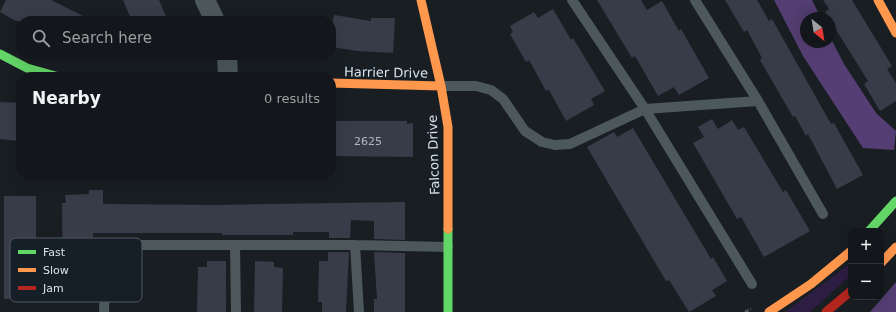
<!DOCTYPE html>
<html lang="en">
<head>
<meta charset="utf-8">
<style>
  body { margin:0; font-family:"DejaVu Sans",sans-serif; background:#1c1f23; color:#f1f3f6 }
  .controls { position:absolute; right:12px; bottom:12px; display:grid; overflow:hidden; border-radius:8px; box-shadow:0 4px 16px #0002 }
  .controls button { width:36px; height:36px; display:grid; place-items:center; padding:0; border:0; border-bottom:1px solid #323539; background:#13161a; color:#f1f3f6; font:20px sans-serif }
  .compass { position:absolute; left:800px; top:12px; width:36px; height:36px; border-radius:50%; background:#13161a; box-shadow:0 4px 16px #0002; rotate:150deg }
  .list { margin:0; padding:0; list-style:none }
  h2 { display:flex; justify-content:space-between; align-items:center; height:52px; margin:0; padding:0 16px; font-size:17px }
  h2 small { font-size:13px; font-weight:400; color:#9d9fa2 }
  .icon { flex:none; width:22px; height:22px; fill:none; stroke:currentColor; stroke-width:2; stroke-linecap:round; stroke-linejoin:round }
  .map { position:relative; flex:none; width:896px; height:312px; overflow:hidden }
  .search { position:absolute; background:#13161a; box-shadow:0 4px 16px #0002; left:16px; top:16px; width:320px; height:44px; display:flex; align-items:center; gap:10px; box-sizing:border-box; padding:0 14px; border-radius:16px; color:#9d9fa2; font-size:15px }
  .panel { position:absolute; background:#13161a; box-shadow:0 4px 16px #0002; left:16px; top:72px; width:320px; height:108px; border-radius:16px }
  .map>svg:first-child { display:block }
  .green { fill:#2d1d43 }
  .forest { fill:#543e73 }
  .building { fill:#383c49 }
  .lines { fill:none; stroke-linecap:round; stroke-linejoin:round }
  .path { stroke:#535b5e; stroke-width:2.5; stroke-dasharray:4 2; stroke-linecap:butt }
  .lane { stroke:#4c585b; stroke-width:10 }
  .street { stroke:#4c585b; stroke-width:20 }
  .fast { stroke:#63d668; stroke-width:9 }
  .slow { stroke:#ff974d; stroke-width:9 }
  .jam { stroke:#b3261e; stroke-width:9 }
  .labels { text-anchor:middle; stroke-width:3; stroke-linejoin:round; paint-order:stroke }
  .number-label { font-size:11px; fill:#b2b8c0 }
  .street-label { font-size:13px; fill:#dbe1e7; stroke:#151f27 }
  .key { fill:#151f27; stroke:#505961; stroke-width:1 }
  .key-label { font-size:11px; fill:#dbe1e7 }
</style>
</head>
<body>
<div class="map">
<svg width="896" height="312" viewBox="0 0 896 312">
  <rect width="100%" height="100%" fill="#191e23"/>
  <path class="green" d="M851,263V275L810,312H785Z"/>
  <path class="forest" d="M774,0H812L821,18H806V42H830V37L844,64L876,113L896,131L894,150L863,148L803,56Z
    M896,282V312H870Z"/>
  <path class="building" d="M6,0H51L93,21H16L0,12Z
    M123,0H159L168,21H132Z
    M597,0H641L647,10L662,1L679,31L681,29L709,78L679,95L674,87L658,96L635,56L632,58Z
    M725,0H757L769,21L772,19L831,124L834,123L863,175L837,189L808,134L806,136L795,116L793,117L760,60L762,58L747,30L744,32Z
    M823,0H852L892,66L887,69L896,83V101L880,111L864,84L868,81L825,12L829,9Z
    M553,9L571,40L573,38L605,91L591,99L594,105L566,121L549,90L546,91L529,60L526,62L510,34L513,32L510,26L534,12L538,18Z
    M334,15L371,21V18H395L393,53L357,51L331,47V30Z
    M0,102L21,103L18,141L0,139Z
    M712,119L718,129L732,120L738,130L744,127L783,192L786,190L810,231L764,257L741,217L737,219L693,143L704,137L698,127Z
    M331,121H407V124L413,123V157L331,156Z
    M633,128L711,259L713,257L727,281L712,290L716,296L689,312L669,280L666,281L587,147L614,132L617,137Z
    M89,190H103V204L214,205L405,202V240L374,239V221L351,220L350,238H329V232H293V235H222V233H93L94,293H63L62,203H66L65,195L89,194Z
    M4,196H36V298L4,299Z
    M328,252H349L346,312H322V302H318L319,261H328Z
    M374,252L405,253V312H374V299H377Z
    M207,261H226V312H197L198,267H207Z
    M255,261L274,262V267L283,268L282,312H254Z"/>
  <g class="lines">
    <path class="path" d="M745,312L751,309"/>
    <path class="lane" d="M572,0L645,109L752,284
      M695,0L758,101L823,214
      M441,86H476L491,90L503,99L525,131L542,142L555,145L570,144L645,109L758,101
      M235,245L236,312
      M355,245L359,312
      M104,312L106,245H355L448,247"/>
    <path class="street" d="M205,0L215,21
      M227,55L228,77"/>
    <path class="fast" d="M0,54L27,68L59,77
      M448,229V312
      M869,231L896,201"/>
    <path class="slow" d="M421,0L441,86L448,127V229
      M878,0L896,33
      M331,83L441,86
      M881,263L896,247
      M769,312L811,284L851,251"/>
    <path class="jam" d="M826,312L851,291"/>
  </g>
  <g class="labels">
    <g class="number-label">
      <text x="368" y="145">2625</text>
    </g>
    <g class="street-label">
      <text transform="translate(386 72) rotate(1)" y="5">Harrier Drive</text>
      <text transform="translate(433 155) rotate(-92)" y="5">Falcon Drive</text>
    </g>
  </g>
  <rect x="10" y="238" width="132" height="64" rx="6" class="key"/>
  <rect x="18" y="250" width="18" height="4" fill="#63d668"/>
  <rect x="18" y="268" width="18" height="4" fill="#ff974d"/>
  <rect x="18" y="286" width="18" height="4" fill="#b3261e"/>
  <g class="key-label">
    <text x="43" y="256">Fast</text>
    <text x="43" y="274">Slow</text>
    <text x="43" y="292">Jam</text>
  </g>
</svg>
<div class="controls">
<button>+</button>
<button>−</button>
</div>
<svg class="compass" viewBox="-18 -18 36 36"><path d="M0-13l5 13h-10z" fill="#e53935"/><path d="M0 13l5-13h-10z" fill="#9d9fa2"/></svg>
<div class="search"><svg class="icon" aria-label="search" viewBox="0 0 24 24"><circle cx="10" cy="10" r="6"/><path d="M15 15l6 6"/></svg>Search here</div>
<section class="panel">
<h2>Nearby<small>0 results</small></h2>
<ul class="list">
</ul>
</section>
</div>
</body>
</html>
